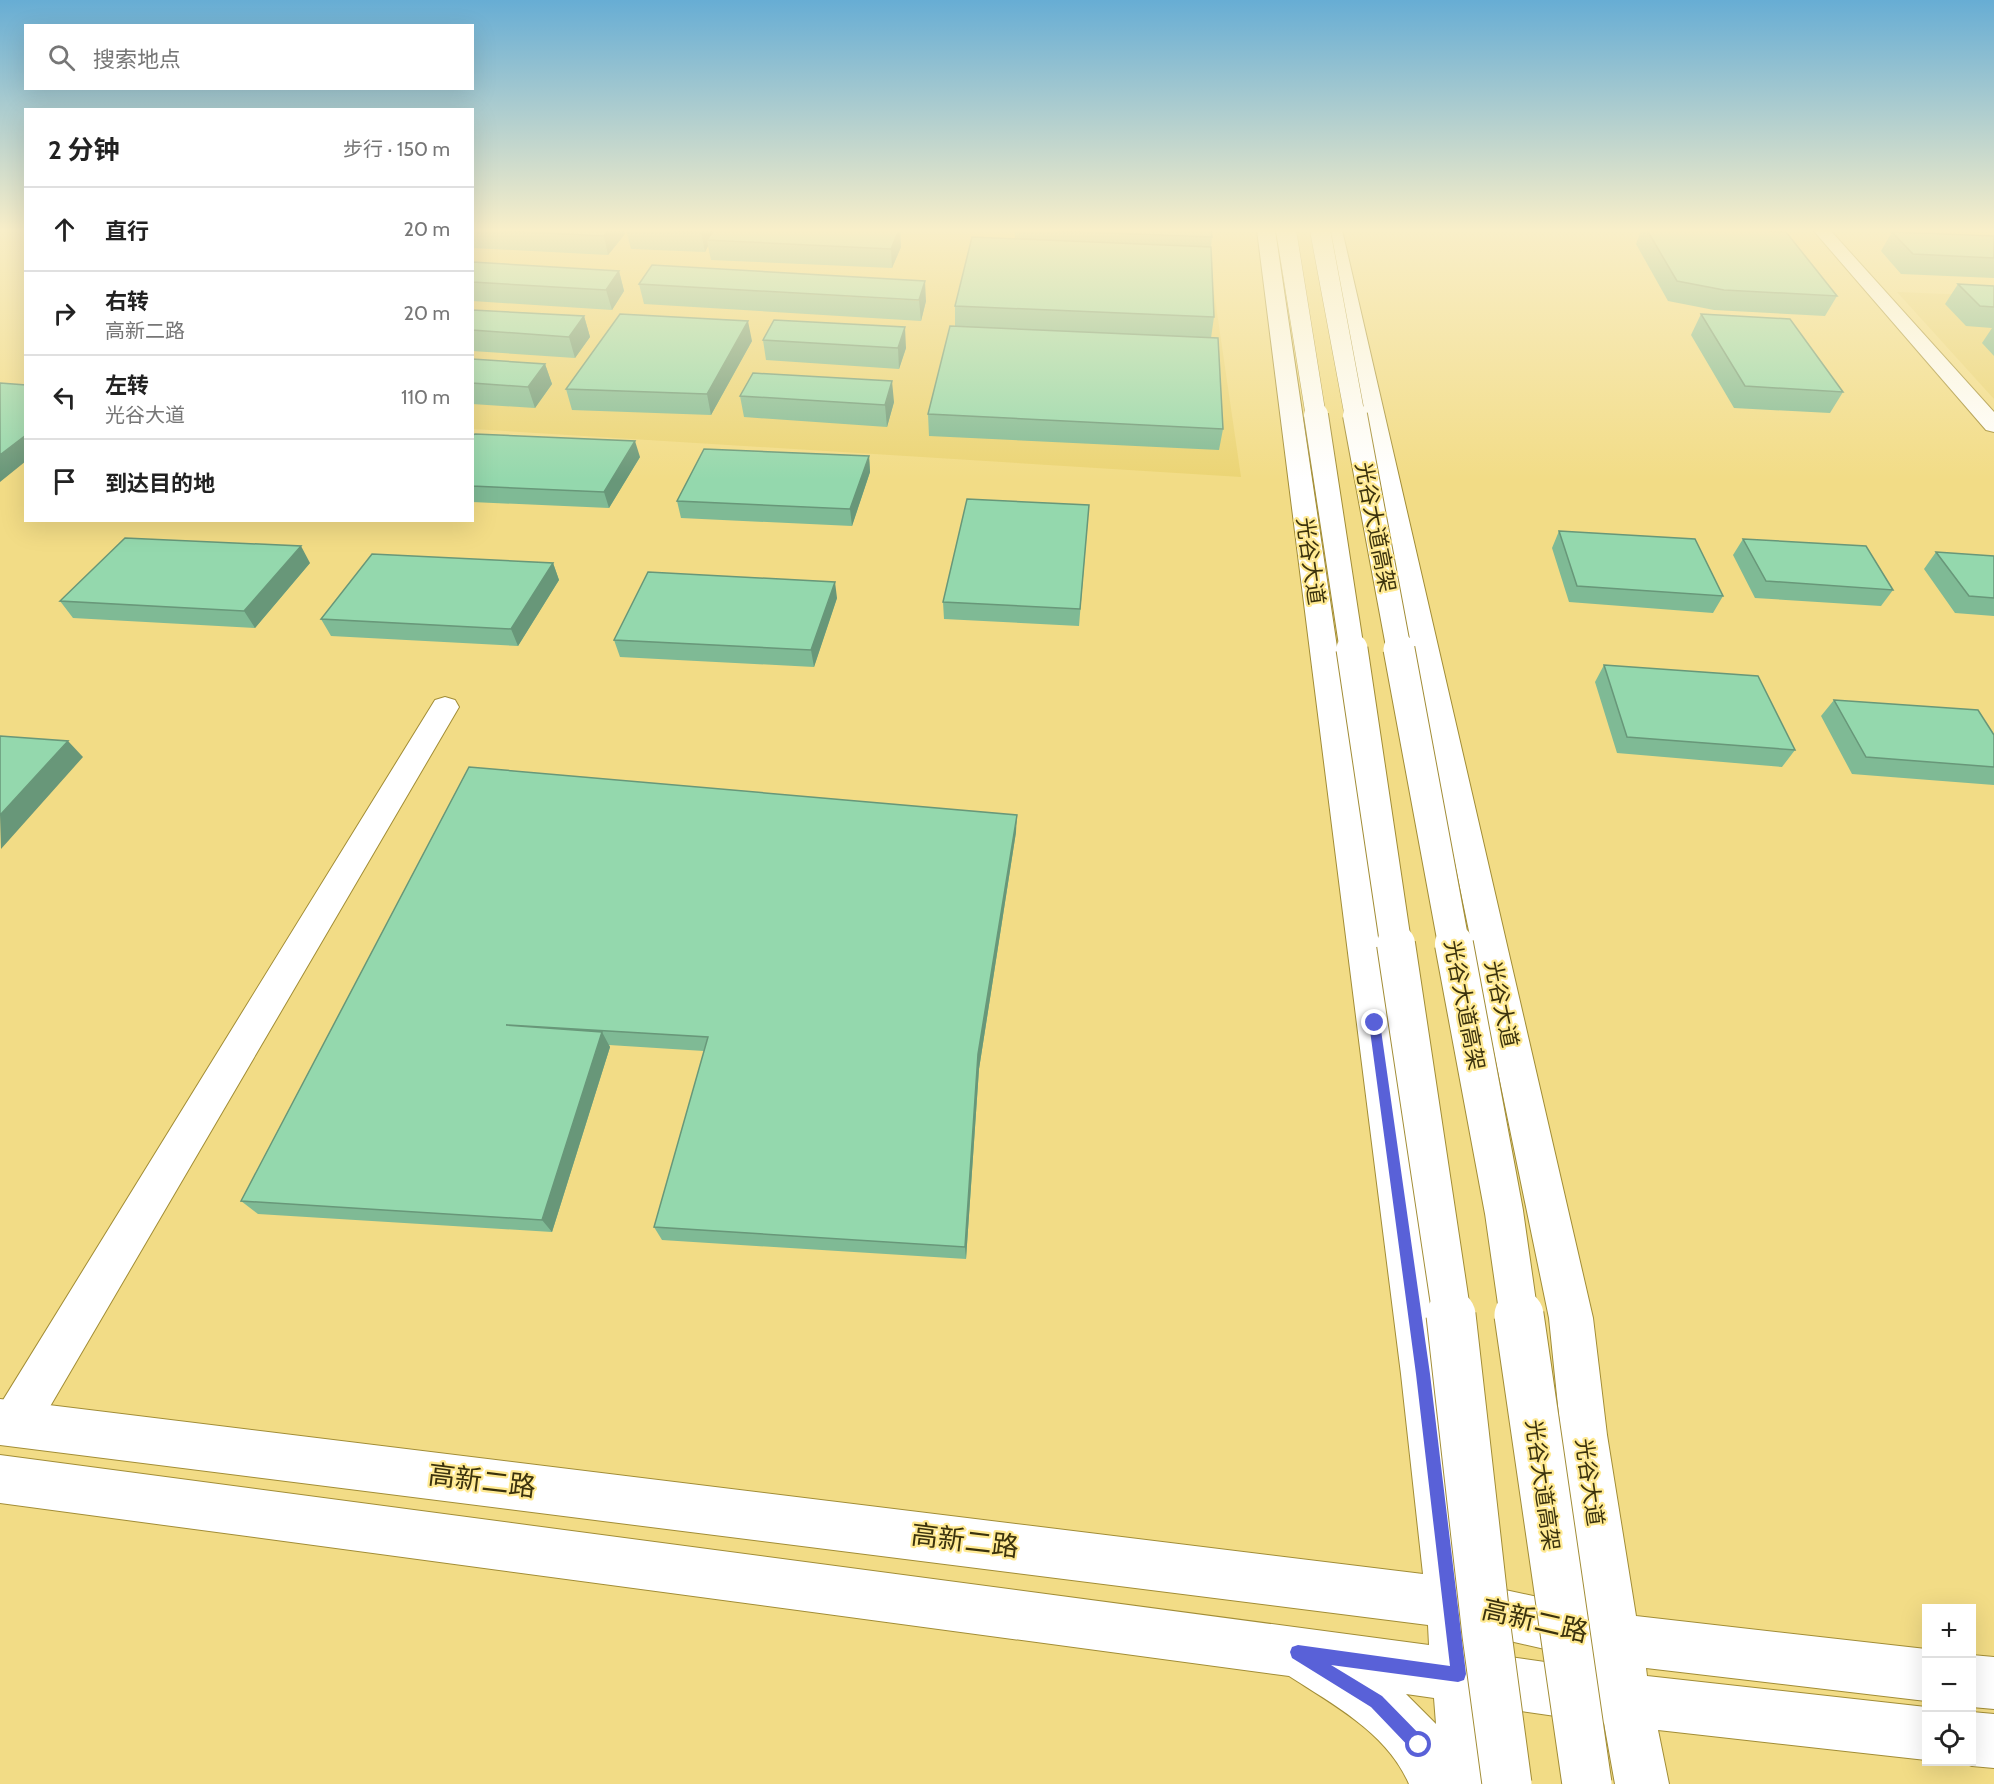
<!DOCTYPE html>
<html lang="zh">
<head>
<meta charset="utf-8">
<style>
  body { margin:0; font-family:Cabin,"Noto Sans SC",sans-serif; background:#f2f2f2; color:#222 }
  .controls { position:absolute; right:18px; bottom:18px; display:grid; overflow:hidden; border-radius:0px; box-shadow:0 6px 24px #0002 }
  .controls button { width:54px; height:54px; display:grid; place-items:center; padding:0; border:0; border-bottom:2px solid #e0e0e0; background:#fff; color:#222; font:30px sans-serif }
  .stop { position:absolute; width:18px; height:18px; margin:-14px; border:4px solid #5961d8; border-radius:50%; background:#fff }
  .stop.end { background:#5961d8; border-color:#fff; box-shadow:0 2px 6px #0008 }
  .list { margin:0; padding:0; list-style:none }
  h2 { display:flex; justify-content:space-between; align-items:center; height:78px; margin:0; padding:0 24px; font-size:26px }
  h2 small { font-size:20px; font-weight:400; color:#767676 }
  .list li { display:grid; grid-template-columns:39px 1fr auto; gap:18px; align-items:center; box-sizing:border-box; height:84px; padding:0 24px; border-top:2px solid #e0e0e0 }
  .list b { display:block; font-size:22px; white-space:nowrap }
  .list p { margin:0; font-size:20px; white-space:nowrap; color:#767676 }
  .list em { font-size:20px; font-style:normal; color:#767676 }
  .icon { flex:none; width:33px; height:33px; fill:none; stroke:currentColor; stroke-width:2; stroke-linecap:round; stroke-linejoin:round }
  .map { position:relative; flex:none; width:1994px; height:1784px; overflow:hidden }
  .search { position:absolute; background:#fff; box-shadow:0 6px 24px #0002; left:24px; top:24px; width:450px; height:66px; display:flex; align-items:center; gap:15px; box-sizing:border-box; padding:0 21px; border-radius:0px; color:#767676; font-size:22px }
  .panel { position:absolute; background:#fff; box-shadow:0 6px 24px #0002; left:24px; top:108px; width:450px; height:414px; border-radius:0px }
  .map>svg:first-child { display:block }
  .built { fill:#ebd474 }
  .lines { fill:none; stroke-linecap:round; stroke-linejoin:round }
  .minor-casing { stroke:#a28d36; stroke-width:2 }
  .major-casing { stroke:#a28d36; stroke-width:2 }
  .minor { fill:#fff; fill-rule:evenodd }
  .major { fill:#fff; fill-rule:evenodd }
  .highway-bridge-far4-casing { stroke:#a28d36; stroke-width:21; stroke-linecap:butt }
  .highway-bridge-far3-casing { stroke:#a28d36; stroke-width:26; stroke-linecap:butt }
  .highway-bridge-far2-casing { stroke:#a28d36; stroke-width:33; stroke-linecap:butt }
  .highway-bridge-far1-casing { stroke:#a28d36; stroke-width:40; stroke-linecap:butt }
  .highway-bridge-casing { stroke:#a28d36; stroke-width:51; stroke-linecap:butt }
  .highway-bridge-far4 { stroke:#fff; stroke-width:20 }
  .highway-bridge-far3 { stroke:#fff; stroke-width:24 }
  .highway-bridge-far2 { stroke:#fff; stroke-width:31 }
  .highway-bridge-far1 { stroke:#fff; stroke-width:38 }
  .highway-bridge { stroke:#fff; stroke-width:49 }
  .wall { fill:#7fba95 }
  .shaded-wall { fill:#689779 }
  .building { fill:#94d8ad; stroke:#689779; stroke-width:1.5 }
  .route { fill:#5961d8 }
  .labels { text-anchor:middle; stroke-width:4.5; stroke-linejoin:round; paint-order:stroke }
  .street-label { font-size:22px; fill:#3b320d; stroke:#ffea93 }
  .near-street-label { font-size:27px; fill:#3b320d; stroke:#ffea93 }
</style>
</head>
<body>
<div class="map">
<svg width="1994" height="1784" viewBox="0 0 1994 1784">
  <rect width="100%" height="100%" fill="#f2dc86"/>
  <path class="built" d="M472,230H1205L1241,477L473,429Z
    M1897,292L1994,296V399Z"/>
  <g class="lines">
    <defs>
      <path id="minor" d="M1813,230H1830L1994,412V432L1986,430Z
        M445,697L455,700L459,707L31,1439L15,1446L0,1440V1405L435,700Z"/>
      <path id="major" d="M1257,230H1275L1445,1374L1473,1583L1584,1607L1561,1435L1549,1318L1324,230H1342L1593,1318L1607,1435L1636,1616L1926,1649V1701L1646,1668L1647,1676L1926,1707V1760L1658,1730L1669,1784H1615L1604,1723L1487,1706L1495,1784H1409C1387,1733 1334,1705 1289,1676L0,1503V1455L1429,1645L1428,1625L0,1445V1399L1423,1574L1401,1374ZM1479,1634L1593,1660L1594,1669L1481,1653ZM1406,1694L1434,1698L1436,1724Z
        M1972,1655L1994,1657V1709L1972,1707Z
        M1972,1712L1994,1714V1768L1972,1766L1962,1762H1972Z"/>
    </defs>
    <use href="#minor" class="minor-casing"/>
    <use href="#major" class="major-casing"/>
    <use href="#minor" class="minor"/>
    <use href="#major" class="major"/>
    <defs>
      <path id="highway-bridge-far4" d="M1286,230L1316,417
        M1320,230L1355,417"/>
      <path id="highway-bridge-far3" d="M1316,415L1352,651
        M1355,415L1399,651"/>
      <path id="highway-bridge-far2" d="M1352,649L1396,946
        M1399,649L1454,946"/>
      <path id="highway-bridge-far1" d="M1396,944L1452,1317
        M1454,944L1504,1212L1519,1317"/>
      <path id="highway-bridge" d="M1451,1315L1487,1635L1507,1784
        M1519,1315L1587,1784"/>
    </defs>
    <use href="#highway-bridge-far4" class="highway-bridge-far4-casing"/>
    <use href="#highway-bridge-far3" class="highway-bridge-far3-casing"/>
    <use href="#highway-bridge-far2" class="highway-bridge-far2-casing"/>
    <use href="#highway-bridge-far1" class="highway-bridge-far1-casing"/>
    <use href="#highway-bridge" class="highway-bridge-casing"/>
    <use href="#highway-bridge-far4" class="highway-bridge-far4"/>
    <use href="#highway-bridge-far3" class="highway-bridge-far3"/>
    <use href="#highway-bridge-far2" class="highway-bridge-far2"/>
    <use href="#highway-bridge-far1" class="highway-bridge-far1"/>
    <use href="#highway-bridge" class="highway-bridge"/>
  </g>
  <path class="wall" d="M472,230H624L625,234L608,255L472,248Z
    M626,230H900L901,247L892,268L711,260L708,246L705,252L631,249Z
    M1015,230H1211L1212,237L1211,247L1214,317L1211,338L1223,429L1219,450L929,436L928,414L955,326V306L1015,239Z
    M1641,230H1750L1837,296L1825,316L1714,310L1668,301L1636,244Z
    M1892,232L1994,236V278L1901,274L1881,251Z
    M472,262L619,271L624,291L612,310L472,301Z
    M639,284L926,301L921,321L644,304Z
    M1958,284L1994,286V356L1982,343L1992,328L1966,326L1945,304Z
    M472,310L584,316L590,337L575,358L472,351Z
    M1701,314L1843,392L1830,413L1734,408L1691,335Z
    M763,340L906,348L899,369L766,360Z
    M752,341L711,415L572,410L566,389Z
    M472,359L545,364L552,384L535,408L472,404Z
    M740,396L894,402L887,427L744,417Z
    M472,436L640,457L609,508L472,502Z
    M869,456L870,472L852,526L681,518L677,501Z
    M1089,505L1079,626L944,619L943,602Z
    M1559,531L1723,596L1713,613L1569,602L1552,548Z
    M1743,539L1893,590L1881,606L1755,598L1733,555Z
    M1936,552L1994,556V616L1955,613L1924,569Z
    M310,563L255,628L73,618L60,601Z
    M553,563L559,580L518,646L331,636L321,619Z
    M837,598L814,667L620,657L614,640Z
    M1604,665L1795,750L1782,767L1617,753L1595,682Z
    M1834,700L1994,735V785L1852,774L1821,716Z
    M469,767L1016,832L979,1069L966,1259L662,1240L654,1227L704,1051L609,1045L610,1047L552,1232L258,1214L241,1201Z"/>
  <path class="shaded-wall" d="M608,230H624L625,234L608,255L604,236Z
    M703,230H719L707,240L708,246L705,252L701,232Z
    M899,230H900L901,247L892,268L891,249Z
    M619,271L624,291L612,310L606,290Z
    M925,281L926,301L921,321L919,300Z
    M584,316L590,337L575,358L569,337Z
    M748,321L752,341L711,415L707,394Z
    M905,327L906,348L899,369L898,348Z
    M545,364L552,384L535,408L528,387Z
    M892,381L894,402L887,427L885,405Z
    M26,435V461L0,482V455Z
    M635,441L640,457L609,508L604,492Z
    M869,456L870,472L852,526L850,509Z
    M301,546L310,563L255,628L244,611Z
    M553,563L559,580L518,646L511,629Z
    M835,582L837,598L814,667L811,650Z
    M68,741L83,757L1,849L0,815Z
    M1017,815L1016,832L979,1069L966,1259L965,1247L978,1054Z
    M602,1032L610,1047L552,1232L542,1220Z"/>
  <path class="building" d="M488,230H608L604,236Z
    M643,230H703L701,232Z
    M714,230H899L891,249L707,240Z
    M1033,230H1211L1212,237Z
    M1647,230H1750L1786,232L1837,296L1724,290L1677,281Z
    M1892,232L1994,236V258L1913,254Z
    M972,237L1211,247L1214,317L955,306Z
    M472,262L619,271L606,290L472,282Z
    M652,265L925,281L919,300L639,284Z
    M1958,284L1994,286V307L1980,306Z
    M472,310L584,316L569,337L472,330Z
    M620,314L748,321L707,394L566,389Z
    M1701,314L1790,319L1843,392L1745,386Z
    M774,320L905,327L898,348L763,340Z
    M950,326L1218,338L1223,429L928,414Z
    M472,359L545,364L528,387L472,383Z
    M753,373L892,381L885,405L740,396Z
    M0,383L26,385V435L0,455Z
    M475,434L635,441L604,492L472,486V436Z
    M704,449L869,456L850,509L677,501Z
    M967,499L1089,505L1080,609L943,602Z
    M1559,531L1695,539L1723,596L1577,586Z
    M125,538L301,546L244,611L60,601Z
    M1743,539L1866,546L1893,590L1766,581Z
    M1936,552L1994,556V598L1969,596Z
    M372,554L553,563L511,629L321,619Z
    M648,572L835,582L811,650L614,640Z
    M1604,665L1758,676L1795,750L1627,737Z
    M1834,700L1978,710L1994,735V767L1866,757Z
    M0,736L68,741L0,815Z
    M469,767L1017,815L978,1054L965,1247L654,1227L708,1037L506,1025L602,1032L542,1220L241,1201Z"/>
  <linearGradient id="sky" x2="0" y2="1"><stop stop-color="#67add4"/><stop offset="0.48" stop-color="#f9efc9"/><stop offset="1" stop-color="#f9efc9" stop-opacity="0"/></linearGradient>
  <rect width="1994" height="480" fill="url(#sky)"/>
  <path class="route" d="M1375,1018L1380,1023L1430,1374L1466,1674L1464,1680L1458,1682L1331,1665L1382,1696L1425,1740L1427,1745L1425,1751L1419,1753L1413,1751L1371,1707L1292,1658L1290,1652L1292,1647L1298,1645L1450,1666L1416,1374L1369,1023Z"/>
  <g class="labels">
    <g class="street-label">
      <text transform="translate(1376 527) rotate(79)" y="8">光谷大道高架</text>
      <text transform="translate(1311 561) rotate(82)" y="8">光谷大道</text>
      <text transform="translate(1502 1004) rotate(78)" y="8">光谷大道</text>
      <text transform="translate(1465 1005) rotate(79)" y="8">光谷大道高架</text>
      <text transform="translate(1590 1482) rotate(82)" y="8">光谷大道</text>
      <text transform="translate(1543 1485) rotate(82)" y="8">光谷大道高架</text>
    </g>
    <g class="near-street-label">
      <text transform="translate(482 1481) rotate(7)" y="9">高新二路</text>
      <text transform="translate(965 1541) rotate(7)" y="9">高新二路</text>
      <text transform="translate(1535 1621) rotate(13)" y="9">高新二路</text>
    </g>
  </g>
</svg>
<div class="controls">
<button>+</button>
<button>−</button>
<button><svg class="icon" aria-label="locate" viewBox="0 0 24 24"><circle cx="12" cy="12" r="6"/><path d="M12 2v4M12 18v4M2 12h4M18 12h4"/></svg></button>
</div>
<div class="stop" style="left:1419px;top:1745px"></div>
<div class="stop end" style="left:1375px;top:1023px"></div>
<div class="search"><svg class="icon" aria-label="search" viewBox="0 0 24 24"><circle cx="10" cy="10" r="6"/><path d="M15 15l6 6"/></svg>搜索地点</div>
<section class="panel">
<h2>2 分钟<small>步行 · 150 m</small></h2>
<ul class="list">
<li><svg class="icon" aria-label="ahead" viewBox="0 0 24 24"><path d="M12 20V5M6 11l6-6 6 6"/></svg><div><b>直行</b></div><em>20 m</em></li>
<li><svg class="icon" aria-label="right" viewBox="0 0 24 24"><path d="M7 20v-9h11M14 6l5 5-5 5"/></svg><div><b>右转</b><p>高新二路</p></div><em>20 m</em></li>
<li><svg class="icon" aria-label="left" viewBox="0 0 24 24"><path d="M17 20v-9H6M10 6l-5 5 5 5"/></svg><div><b>左转</b><p>光谷大道</p></div><em>110 m</em></li>
<li><svg class="icon" aria-label="arrive" viewBox="0 0 24 24"><path d="M6 21V4h12l-3 4 3 4H6"/></svg><div><b>到达目的地</b></div></li>
</ul>
</section>
</div>
</body>
</html>
